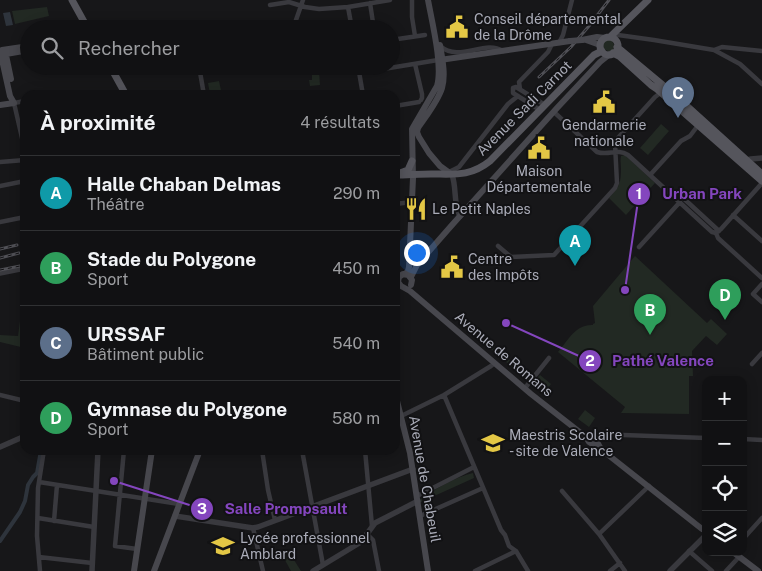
<!DOCTYPE html>
<html lang="fr">
<head>
<meta charset="utf-8">
<style>
  body { margin:0; font-family:"Public Sans",sans-serif; background:#1a1a1c; color:#f1f3f6 }
  .controls { position:absolute; right:15px; bottom:15px; display:grid; overflow:hidden; border-radius:10px; box-shadow:0 2px 12px #0003 }
  .controls button { width:45px; height:45px; display:grid; place-items:center; padding:0; border:0; border-bottom:1px solid #303133; background:#111113; color:#f1f3f6; font:25px sans-serif }
  .you { position:absolute; left:416px; top:252px; width:18px; height:18px; margin:-12px; border:4px solid #fff; border-radius:50%; background:#1a73e8; box-shadow:0 0 0 8px #1a73e833 }
  .badge { display:grid; place-items:center; width:32px; height:32px; border-radius:50%; background:#db2777; color:#fff; font-size:16px; font-weight:700 }
  .pin { position:absolute; translate:-50% -41px; filter:drop-shadow(0 1px 2px #0008) }
  .pin::after { content:''; position:absolute; top:26px; width:18px; height:15px; background:inherit; clip-path:polygon(0 0,100% 0,50% 100%) }
  .list { margin:0; padding:0; list-style:none }
  h2 { display:flex; justify-content:space-between; align-items:center; height:65px; margin:0; padding:0 20px; font-size:21px }
  h2 small { font-size:16px; font-weight:400; color:#9c9da0 }
  .list li { display:grid; grid-template-columns:32px 1fr auto; gap:15px; align-items:center; box-sizing:border-box; height:75px; padding:0 20px; border-top:1px solid #303133 }
  .list b { display:block; font-size:19px; white-space:nowrap }
  .list p { margin:0; font-size:16px; white-space:nowrap; color:#9c9da0 }
  .list em { font-size:16px; font-style:normal; color:#9c9da0 }
  .icon { flex:none; width:28px; height:28px; fill:none; stroke:currentColor; stroke-width:2; stroke-linecap:round; stroke-linejoin:round }
  .map { position:relative; flex:none; width:762px; height:571px; overflow:hidden }
  .search { position:absolute; background:#111113; box-shadow:0 2px 12px #0003; left:20px; top:20px; width:380px; height:55px; display:flex; align-items:center; gap:12px; box-sizing:border-box; padding:0 18px; border-radius:28px; color:#9c9da0; font-size:19px }
  .panel { position:absolute; background:#111113; box-shadow:0 2px 12px #0003; left:20px; top:90px; width:380px; height:365px; border-radius:15px }
  .map>svg:first-child { display:block }
  .green { fill:#222923 }
  .water { fill:#2e343c }
  .lines { fill:none; stroke-linecap:round; stroke-linejoin:round }
  .canal { stroke:#2e343c; stroke-width:4 }
  .minor { stroke:#39393e; stroke-width:4.5 }
  .tertiary { stroke:#39393e; stroke-width:5.5 }
  .secondary { stroke:#47474d; stroke-width:6 }
  .primary { stroke:#55555c; stroke-width:7 }
  .rail-casing { stroke:#505056; stroke-width:3 }
  .rail { stroke:#121214; stroke-width:1; stroke-dasharray:4; stroke-linecap:butt }
  .secondary-bridge { stroke:#47474d; stroke-width:6 }
  .labels { text-anchor:middle; stroke-width:4; stroke-linejoin:round; paint-order:stroke }
  .poi-label { font-size:14px; fill:#aaacb8; stroke:#121214; text-anchor:start }
  .street-label { font-size:14px; fill:#aaacb8; stroke:#121214 }
  .leader { fill:none; stroke:#8446be; stroke-width:2 }
  .callout-dot { fill:#8446be; stroke:#121214; stroke-width:2 }
  .mark-label { font-size:15px; text-anchor:middle; font-weight:bold; fill:#fff }
  .callout-label { font-size:15px; text-anchor:middle; font-weight:bold; fill:#8446be; stroke:#121214; stroke-width:4; stroke-linejoin:round; paint-order:stroke }
</style>
</head>
<body>
<div class="map">
<svg width="762" height="571" viewBox="0 0 762 571">
  <rect width="100%" height="100%" fill="#171719"/>
  <path class="green" d="M47,7L49,16L15,24L12,11Z
    M607,40C611,39 613,42 614,45L613,50L609,52C605,49 601,48 604,42Z
    M319,71L320,85L310,86L309,80H312V72Z
    M219,81L222,95H217L216,93L210,94L208,83Z
    M661,124L669,131L648,155L640,148Z
    M625,155L655,183L626,215L609,198C619,187 621,184 621,168C621,164 620,161 621,156Z
    M635,256L707,323L711,319L727,334L717,345L706,336L692,351L693,376H689V414L621,413L625,407L558,352C569,339 576,324 593,325V324L595,323L593,306Z
    M21,313L25,314V348L0,342V335L18,336Z
    M494,346L504,353L503,356L533,374L527,380L491,349Z
    M540,375L551,384L545,392L533,383Z
    M585,410L595,418L589,427L578,419Z
    M473,473L474,478L421,502L420,499C435,489 456,477 473,473Z
    M289,552L301,571H291L281,553L286,554Z"/>
  <path class="water" d="M10,12L13,25L6,26L3,13Z"/>
  <g class="lines">
    <path class="canal" d="M0,541L20,512L25,501L28,485L33,477L37,473L41,450"/>
    <path class="minor" d="M412,0V17L415,36
      M370,3L374,29
      M270,5L289,2L305,7L319,9L348,7L390,0
      M348,7L352,29
      M296,20L303,0
      M618,35L654,40L714,50L740,64L762,84
      M391,40L425,35
      M559,43L563,35L572,0
      M440,46C460,63 484,39 503,51
      M714,50L722,47L762,51
      M415,64L422,94V98L421,100
      M358,66L363,95
      M200,72L204,95
      M359,73L438,60
      M520,89L519,82L548,52L552,44
      M25,101L14,103L25,151
      M395,106L419,102
      M540,110L513,93V88L516,87L545,105
      M554,112L597,152C609,156 617,148 628,155L712,232L716,233L718,238L762,278
      M0,162L25,160
      M449,172L459,167L508,104L518,96
      M650,175L681,141L690,136L699,124
      M0,186L25,181
      M677,199L681,196L719,231
      M395,204L412,202
      M733,215L762,241
      M0,222L25,217
      M716,233L721,229L762,183
      M498,246L511,257L554,255L615,188L617,183L615,144L616,140L655,97L663,91
      M639,247L680,202
      M762,284L753,294L762,302
      M752,364L762,353
      M525,388L549,358
      M0,395L25,401
      M444,395L501,530L505,535L509,546L516,551L528,571
      M395,419L444,395L491,366L495,363
      M596,434L706,438
      M743,439L762,440
      M124,450L115,546L137,549
      M262,450L268,490L275,520
      M302,450L323,565
      M365,450L372,526
      M303,453L311,450
      M39,482L179,504
      M562,491L599,534L625,571
      M417,496L474,467
      M420,516L483,488
      M38,518L94,527
      M54,521L57,485
      M253,528L263,571
      M367,534L373,540L379,571
      M599,534L649,486
      M743,539L762,518
      M689,551L712,571
      M39,557L92,563
      M40,571L37,536L38,488L44,450
      M475,571L516,551
      M610,571L620,563
      M726,571L739,557"/>
    <path class="tertiary" d="M744,161L751,159L762,158
      M452,175C457,188 453,204 460,216
      M0,273L25,268
      M0,447L25,436
      M175,516L253,528L258,527L413,469
      M92,571L98,450
      M313,571L361,542L375,523L418,501
      M670,571L706,535"/>
    <path class="secondary" d="M582,40L597,37L605,38
      M586,40L600,45
      M440,45C442,57 446,75 442,88C438,101 426,116 418,128L417,132L419,137L429,153L440,166L451,174
      M6,54L29,50
      M1,55L10,96L14,103
      M1,55L0,52L2,50L29,46
      M6,55L11,79
      M440,60L570,41
      M0,105L14,103
      M405,274L408,271L409,267L413,178L412,129L437,86C443,66 432,22 428,0
      M411,277L417,265L452,225L557,108L600,62L610,54
      M411,285L412,280L408,275L403,274L399,277L398,282L401,286L410,291L531,394L586,437L589,442L602,450L702,529L706,530
      M395,393L410,453L428,571
      M588,439V436L591,434H596L598,439L597,442L601,449
      M733,552L758,571
      M134,571L152,450
      M154,571L200,450"/>
    <path class="primary" d="M72,0L88,29
      M610,37L648,0
      M600 46a9 9 0 1 1 18 0a9 9 0 1 1-18 0Z
      M617,47L677,97L762,174
      M613,53L619,56L651,85L657,89L762,181
      M110,66L126,95
      M400,173L408,170L412,161
      M395,175C407,175 419,174 431,174C454,174 470,177 490,161L594,55L602,51"/>
    <defs>
      <path id="rail" d="M539,77L571,47L589,26L609,0
        M0,249L17,245
        M0,258L19,253
        M0,270L25,265"/>
    </defs>
    <use href="#rail" class="rail-casing"/>
    <use href="#rail" class="rail"/>
    <path class="secondary-bridge" d="M570,41L582,40"/>
  </g>
  <defs>
    <symbol id="civic-bare" viewBox="-9 -9 18 18"><path d="M-.6-6.5H3V-4.5H.6V-3L4-1V1h2V6H-6V1h2V-1L-.6-3ZM-1.2 2.5V6h2.4V2.5Z" fill="#e3c745" stroke="#121214" stroke-width="2.5" paint-order="stroke"/></symbol>
    <symbol id="restaurant-bare" viewBox="-9 -9 18 18"><path d="M-5-6h1v4h1v-4h1v4h1v-4h1v5L-1.5 .5V6h-2V.5L-5-1ZM5-6V6H3V1.5H1.5Q1.5-4 5-6Z" fill="#e3c745" stroke="#121214" stroke-width="2.5" paint-order="stroke"/></symbol>
    <symbol id="university-bare" viewBox="-9 -9 18 18"><path d="M0-5L7-2L0 1L-7-2ZM-4 1L0 2.5L4 1V4Q0 6-4 4Z" fill="#e3c745" stroke="#121214" stroke-width="2.5" paint-order="stroke"/></symbol>
    <symbol id="school-bare" viewBox="-9 -9 18 18"><path d="M0-5L7-2L0 1L-7-2ZM-4 1L0 2.5L4 1V4Q0 6-4 4Z" fill="#e3c745" stroke="#121214" stroke-width="2.5" paint-order="stroke"/></symbol>
  </defs>
  <g fill-rule="evenodd">
    <use href="#civic-bare" x="441" y="11" width="32" height="32"/>
    <use href="#civic-bare" x="588" y="86" width="32" height="32"/>
    <use href="#civic-bare" x="523" y="132" width="32" height="32"/>
    <use href="#restaurant-bare" x="400" y="193" width="32" height="32"/>
    <use href="#civic-bare" x="436" y="251" width="32" height="32"/>
    <use href="#university-bare" x="477" y="427" width="32" height="32"/>
    <use href="#school-bare" x="207" y="530" width="32" height="32"/>
  </g>
  <g class="labels">
    <g class="poi-label">
      <text x="474" y="24">Conseil départemental<tspan x="474" dy="16">de la Drôme</tspan></text>
      <text x="604" y="130" text-anchor="middle">Gendarmerie<tspan x="604" dy="16">nationale</tspan></text>
      <text x="539" y="176" text-anchor="middle">Maison<tspan x="539" dy="16">Départementale</tspan></text>
      <text x="432" y="214">Le Petit Naples</text>
      <text x="468" y="264">Centre<tspan x="468" dy="16">des Impôts</tspan></text>
      <text x="509" y="440">Maestris Scolaire<tspan x="509" dy="16">- site de Valence</tspan></text>
      <text x="240" y="543">Lycée professionnel<tspan x="240" dy="16">Amblard</tspan></text>
    </g>
    <g class="street-label">
      <text transform="translate(524 108) rotate(-45)" y="5">Avenue Sadi Carnot</text>
      <text transform="translate(504 354) rotate(40)" y="5">Avenue de Romans</text>
      <text transform="translate(425 479) rotate(80)" y="5">Avenue de Chabeuil</text>
    </g>
  </g>
  <path class="leader" d="M625 290L639 194M506 323L590 361M114 481L202 509"/>
  <g class="callout-dot">
    <circle cx="625" cy="290" r="5"/>
    <circle cx="506" cy="323" r="5"/>
    <circle cx="114" cy="481" r="5"/>
    <circle cx="639" cy="194" r="12"/>
    <circle cx="590" cy="361" r="12"/>
    <circle cx="202" cy="509" r="12"/>
  </g>
  <g class="mark-label">
    <text x="639" y="199">1</text>
    <text x="590" y="366">2</text>
    <text x="202" y="514">3</text>
  </g>
  <g class="callout-label">
    <text x="702" y="199">Urban Park</text>
    <text x="663" y="366">Pathé Valence</text>
    <text x="286" y="514">Salle Prompsault</text>
  </g>
</svg>
<div class="controls">
<button>+</button>
<button>−</button>
<button><svg class="icon" aria-label="locate" viewBox="0 0 24 24"><circle cx="12" cy="12" r="6"/><path d="M12 2v4M12 18v4M2 12h4M18 12h4"/></svg></button>
<button><svg class="icon" aria-label="layers" viewBox="0 0 24 24"><path d="M12 4l9 5-9 5-9-5zM3 14l9 5 9-5"/></svg></button>
</div>
<div class="you"></div>
<div class="pin badge" style="left:575px;top:266px;background:#0f9aa8">A</div>
<div class="pin badge" style="left:650px;top:335px;background:#2e9e5b">B</div>
<div class="pin badge" style="left:678px;top:118px;background:#5c6f8a">C</div>
<div class="pin badge" style="left:725px;top:320px;background:#2e9e5b">D</div>
<div class="search"><svg class="icon" aria-label="search" viewBox="0 0 24 24"><circle cx="10" cy="10" r="6"/><path d="M15 15l6 6"/></svg>Rechercher</div>
<section class="panel">
<h2>À proximité<small>4 résultats</small></h2>
<ul class="list">
<li><span class="badge" style="background:#0f9aa8">A</span><div><b>Halle Chaban Delmas</b><p>Théâtre</p></div><em>290 m</em></li>
<li><span class="badge" style="background:#2e9e5b">B</span><div><b>Stade du Polygone</b><p>Sport</p></div><em>450 m</em></li>
<li><span class="badge" style="background:#5c6f8a">C</span><div><b>URSSAF</b><p>Bâtiment public</p></div><em>540 m</em></li>
<li><span class="badge" style="background:#2e9e5b">D</span><div><b>Gymnase du Polygone</b><p>Sport</p></div><em>580 m</em></li>
</ul>
</section>
</div>
</body>
</html>
